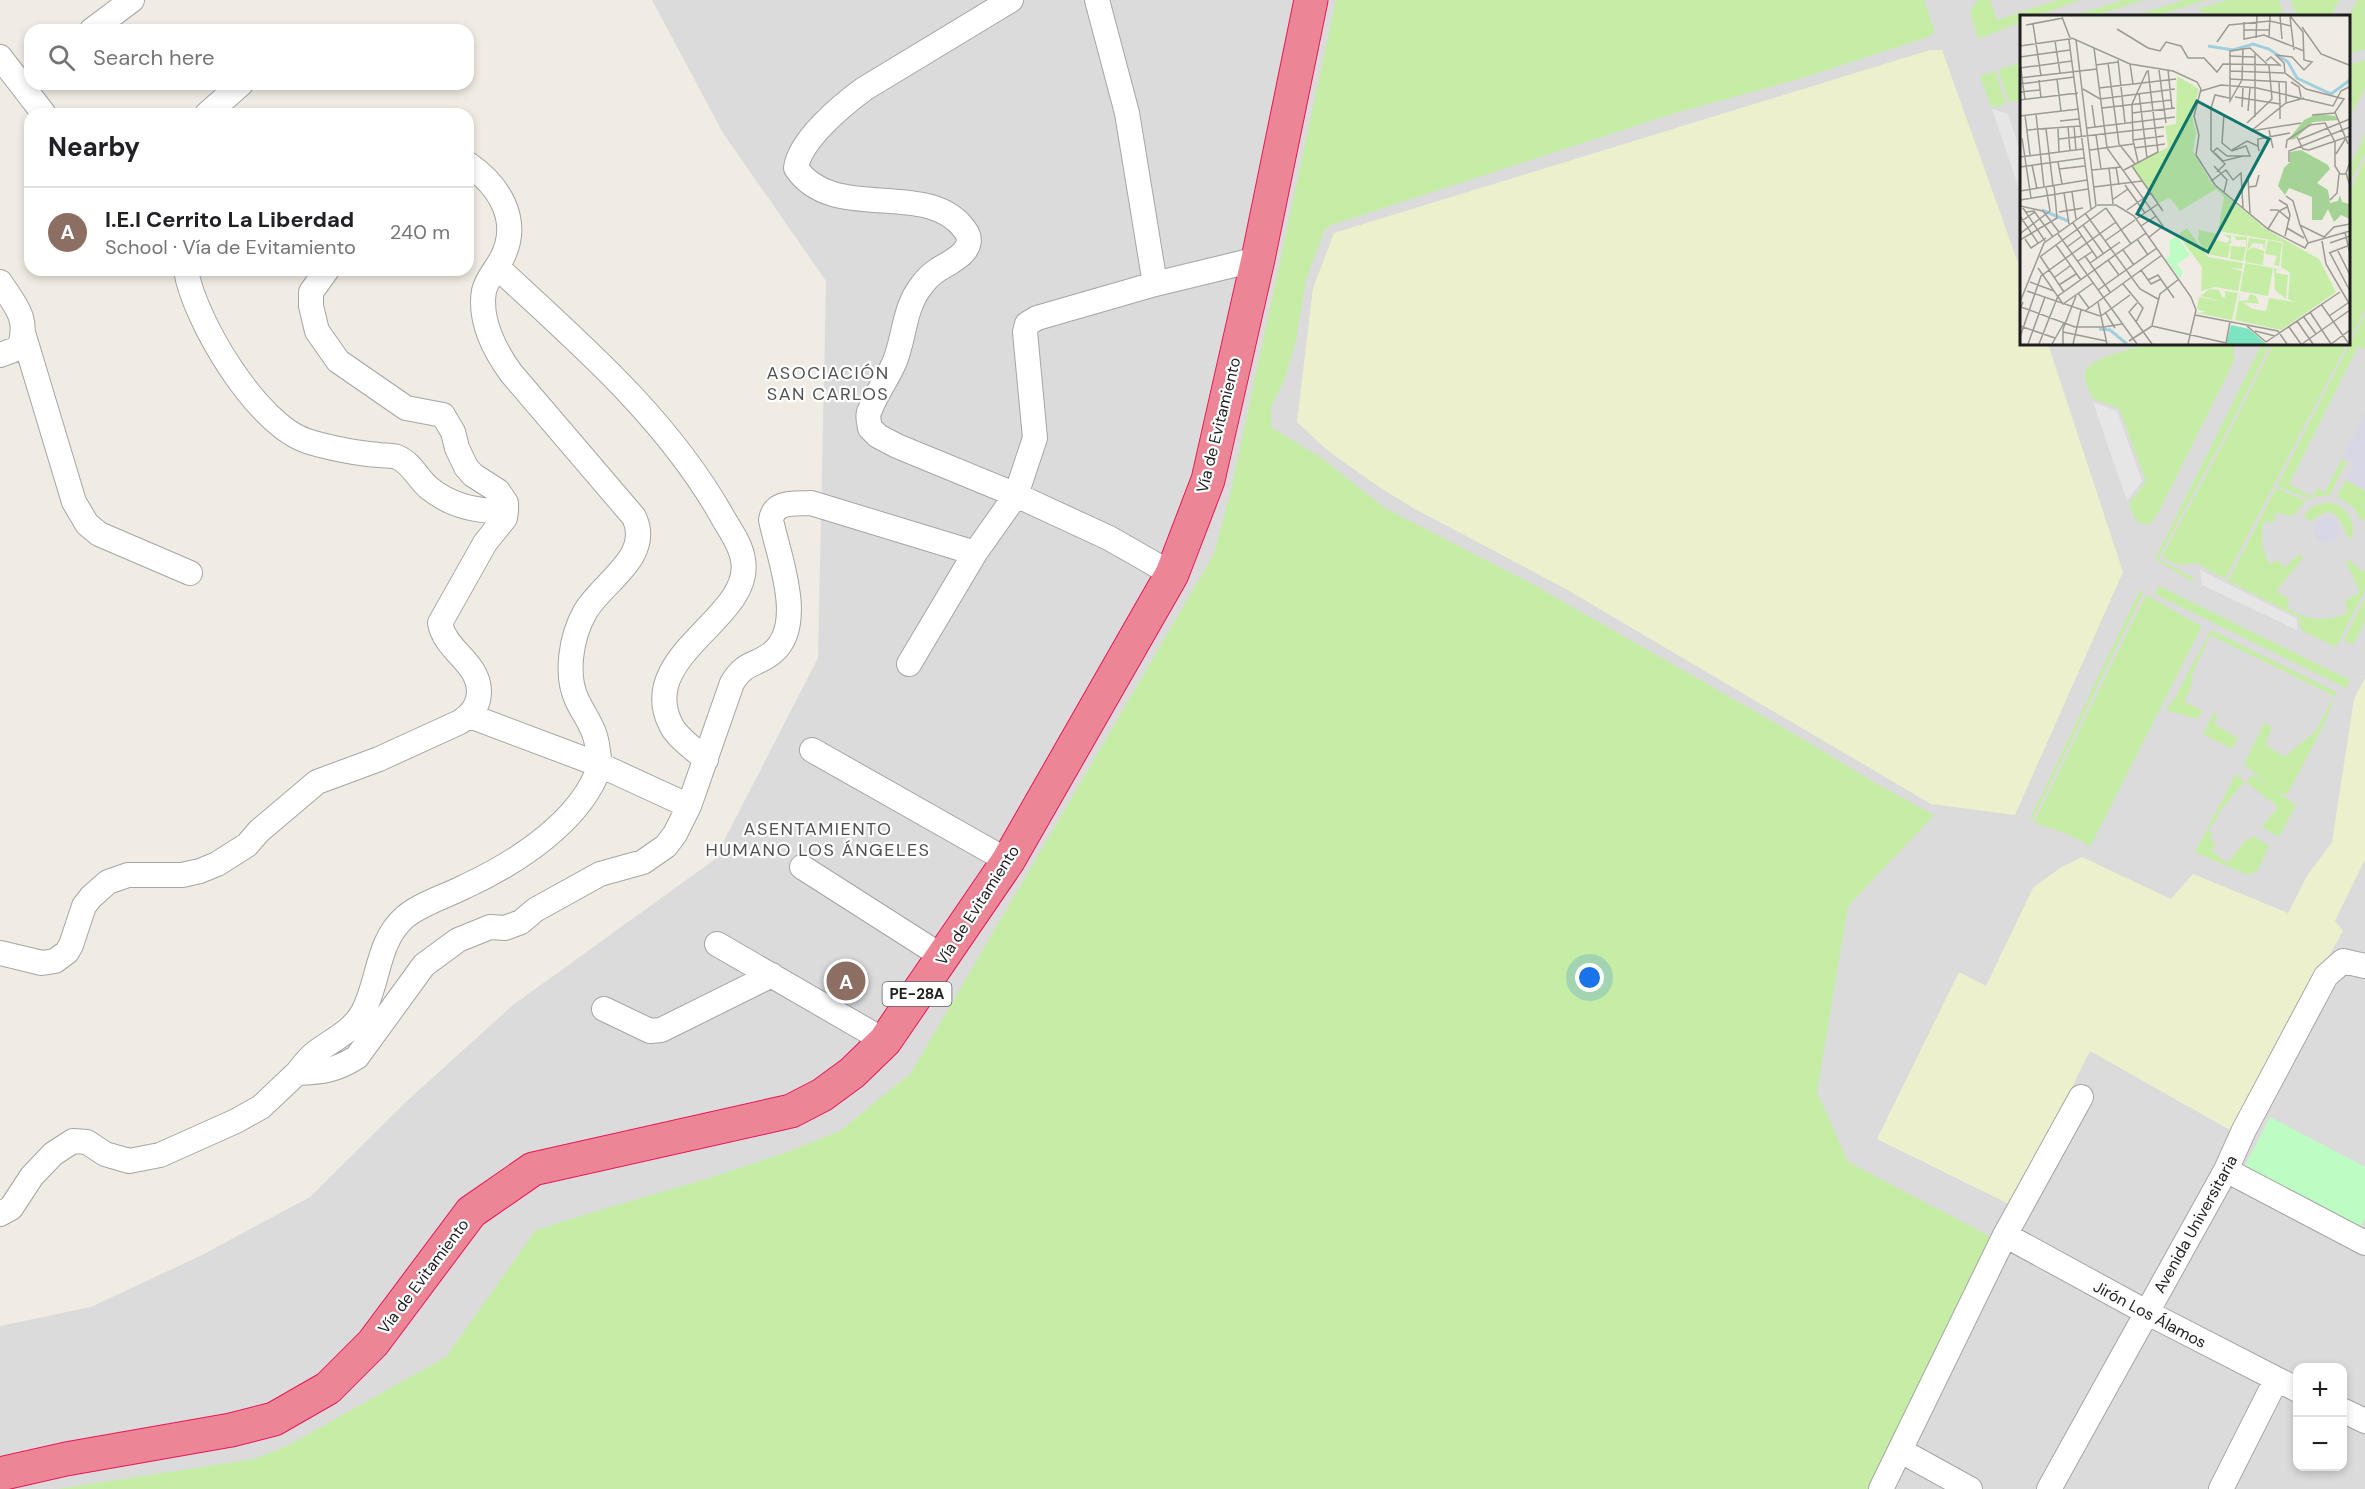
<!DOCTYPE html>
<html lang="en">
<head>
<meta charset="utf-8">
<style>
  body { margin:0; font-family:"DM Sans",sans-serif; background:#f6f6f6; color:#202124 }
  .controls { position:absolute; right:18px; bottom:18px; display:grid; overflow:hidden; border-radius:12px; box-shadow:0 3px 9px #0003 }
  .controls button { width:54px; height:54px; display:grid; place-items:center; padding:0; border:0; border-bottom:2px solid #e0e0e0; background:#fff; color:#202124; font:30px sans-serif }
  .you { position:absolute; left:1590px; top:978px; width:21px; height:21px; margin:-15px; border:4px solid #fff; border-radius:50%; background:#1a73e8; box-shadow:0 0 0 9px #1a73e833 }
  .badge { display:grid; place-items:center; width:39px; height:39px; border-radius:50%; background:#cc0700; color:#fff; font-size:20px; font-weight:700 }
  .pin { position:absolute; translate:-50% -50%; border:3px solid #fff; box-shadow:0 2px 6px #0006 }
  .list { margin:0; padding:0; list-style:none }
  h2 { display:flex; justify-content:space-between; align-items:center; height:78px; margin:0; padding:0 24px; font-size:26px }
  h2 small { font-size:20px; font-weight:400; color:#757577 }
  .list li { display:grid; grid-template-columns:39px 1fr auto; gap:18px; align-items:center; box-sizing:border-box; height:90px; padding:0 24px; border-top:2px solid #e0e0e0 }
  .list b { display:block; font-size:22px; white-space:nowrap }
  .list p { margin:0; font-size:20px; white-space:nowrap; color:#757577 }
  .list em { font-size:20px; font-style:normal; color:#757577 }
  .icon { flex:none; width:33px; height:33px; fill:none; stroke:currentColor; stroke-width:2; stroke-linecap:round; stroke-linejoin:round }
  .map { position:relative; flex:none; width:2365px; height:1489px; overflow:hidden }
  .search { position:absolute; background:#fff; box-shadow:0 3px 9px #0003; left:24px; top:24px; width:450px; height:66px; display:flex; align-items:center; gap:15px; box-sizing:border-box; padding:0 21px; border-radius:18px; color:#757577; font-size:22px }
  .panel { position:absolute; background:#fff; box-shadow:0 3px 9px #0003; left:24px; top:108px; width:450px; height:168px; border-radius:18px }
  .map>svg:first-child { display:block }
  .residential { fill:#dcdbdb; fill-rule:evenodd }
  .farmland { fill:#ecf0cd }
  .grass { fill:#c6eda5 }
  .park { fill:#bdfdc4 }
  .parking { fill:#e6e6e6 }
  .plaza { fill:#d8d7e6 }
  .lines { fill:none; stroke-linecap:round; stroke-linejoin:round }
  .minor-casing { stroke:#a5a5a5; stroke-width:26 }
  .highway-casing { stroke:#e61857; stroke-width:35 }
  .minor { stroke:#fff; stroke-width:24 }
  .highway { stroke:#ec8595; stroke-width:33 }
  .labels { text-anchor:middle; stroke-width:4.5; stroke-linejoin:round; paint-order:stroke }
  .shield { fill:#fff; stroke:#626262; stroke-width:1.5 }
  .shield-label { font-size:15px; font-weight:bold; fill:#1e1e1e }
  .street-label { font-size:16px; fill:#1e1e1e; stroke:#fff }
  .neighbourhood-label { font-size:18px; letter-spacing:1.5px; fill:#515151; stroke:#fff }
  .inset-river { fill:none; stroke:#a0d0e0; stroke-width:3 }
  .inset-road { fill:none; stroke:#9c9a94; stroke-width:1.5 }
  .view { fill:#0f766e; fill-opacity:0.15; stroke:#0f766e; stroke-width:3 }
  .inset-edge { fill:none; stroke:#1e1e1e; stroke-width:3 }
</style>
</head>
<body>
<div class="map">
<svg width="2365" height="1489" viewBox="0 0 2365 1489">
  <rect width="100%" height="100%" fill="#f0ece3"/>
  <path class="residential" d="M652,0H2365V1489H0V1326L91,1307L202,1255L310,1197L408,1100L513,1005L714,860L818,658L826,281L723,133ZM2022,16H2348V344H2022ZM2298,1368H2342V1466H2298Z"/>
  <path class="farmland" d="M1930,50H1942L2021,271L2022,344H2048L2123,572L2015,815L1931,804L1564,588L1415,509L1379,487L1327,450L1297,422L1313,288L1334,233Z
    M2365,678V859L2335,921L2343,931L2230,1130L2090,1051L2013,1206L1877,1139L1959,972L1986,986L2033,888L2060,868L2082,857L2171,899L2193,874L2288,913L2307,876L2332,842L2354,699Z"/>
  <path class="grass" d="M1336,0H1924L1935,32L1928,37L1802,78L1672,114L1331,225L1325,229L1306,279L1296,341L1284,381L1271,407V427L1320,457L1385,508L1534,585L1789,731L1877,784L1934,815L1848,906L1817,1092L1848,1162L1999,1241L1873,1489H57L255,1459L289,1445L446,1357L535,1231L577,1217L709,1178L782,1154L840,1131L911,1073L1214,554L1230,495Z
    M1978,0H1990L1997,20L2058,0H2080L2036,16H2022L2021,22L1978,39L1970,11Z
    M2123,0H2144L2093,16H2073Z
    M2185,0H2206L2155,16H2133Z
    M2228,0H2279L2284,16H2211L2197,9Z
    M2291,0H2339L2331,16H2296Z
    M2358,0H2365V49L2349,54L2348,16Z
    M2365,60V88L2349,119V65Z
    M2021,62V100L2009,102L1998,70Z
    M1995,71L2006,104L1991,107L1980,76Z
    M2365,134V153L2349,185V168Z
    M2365,159V309L2349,341V193Z
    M2365,314V349L2358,346L2289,484L2312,497L2317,489L2325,492L2342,459L2347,461L2330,495L2317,496L2310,499L2277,486Z
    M2148,344H2234V361L2159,511L2153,521L2147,525L2136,521L2129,504L2146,481L2119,408L2093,399C2090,391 2083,379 2085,372C2089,358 2135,348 2148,344Z
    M2262,344H2270L2234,418L2158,559L2195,579L2191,581L2155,559Z
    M2273,344H2347L2225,579L2197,563L2178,565L2162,557L2237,418Z
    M2346,480L2365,491V519L2361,520L2354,508L2337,496Z
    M2276,488L2306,501L2293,516L2276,513L2273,523L2264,521C2260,536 2261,550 2270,564L2278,560L2284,568L2299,554L2303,558L2276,591L2289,599L2287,608C2307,621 2326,622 2348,613L2345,601L2360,592L2346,562L2349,559L2362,572L2365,569V590L2336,647L2301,630L2299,617L2228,581Z
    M2328,502C2347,506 2357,521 2351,540C2341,528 2337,497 2312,521L2303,516L2313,506Z
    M2159,586L2350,680L2346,688L2155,594Z
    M2140,590L2143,593L2032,821L2030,819Z
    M2148,596L2201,626V628L2090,847C2073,834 2054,829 2034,823L2135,617L2145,597Z
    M2365,598V621L2353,645L2344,640Z
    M2211,630L2336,692L2325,722L2287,795L2275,791L2244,764L2265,722L2272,729L2265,744L2284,757L2316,731L2334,696L2210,635L2192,675L2191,687L2184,701L2202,711L2198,719L2166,710L2176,696Z
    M2214,713L2218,715L2214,724L2238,738L2232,749L2203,734Z
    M2236,774L2244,782L2218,813L2219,816L2208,830L2213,834L2210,839L2216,844L2211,850L2227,863L2247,839L2250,840L2253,836L2269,846L2258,870L2248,875L2195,852Z
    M2253,775L2296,805L2279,837L2262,827L2278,807L2246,782Z"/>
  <path class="park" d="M2270,1117L2365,1167V1218L2358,1231L2242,1172Z"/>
  <path class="parking" d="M1992,109L2008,114L2021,153V195Z
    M2093,402L2117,411L2142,481L2127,501Z
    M2200,570L2297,619V630L2202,585Z"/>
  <path class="plaza" d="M2365,412V489L2346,480L2354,464L2342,458Z
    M2314 530a13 13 0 1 1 26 0a13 13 0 1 1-26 0Z"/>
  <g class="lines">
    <defs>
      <path id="minor" d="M1011,0L864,89C841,106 800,140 796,168C833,224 929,178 965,230C979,249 951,262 939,269C933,273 926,279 922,285C904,307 905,335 895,361C888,378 876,393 870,410C867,415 869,422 870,428L878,436L897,446L1016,495L1109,538L1172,574
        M1097,0L1127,113L1155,284
        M92,30L132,0
        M0,57L44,114
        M207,114L241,84
        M468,164C500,186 521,221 502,258C496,270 487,278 484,291C479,320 495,351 511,373L634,517C653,557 602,582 585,612C571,637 565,675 577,700C582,711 590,722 594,733C598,743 598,754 600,765L689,806
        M497,267C579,343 666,417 722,516C729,529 741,544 743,560C754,618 635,655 671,725C677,738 696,750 706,760
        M186,270C194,320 257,425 307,441C325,447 360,454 379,455C385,456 391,455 397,457C412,463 417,478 429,488C451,506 479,512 506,511
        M0,282C15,305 30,319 19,348L0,355
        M24,336L74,502L87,524L99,534L190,573
        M909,664L975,553L1016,495L1035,438L1025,332L1027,324L1037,318L1155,284L1258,259
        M812,750L1008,861
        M802,867L943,957
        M717,944L885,1041
        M0,953L42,963L55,961L67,952L71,945L84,906L91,897L108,882L128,875H182L200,871L217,864L247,845L259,831L317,782L379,759L460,722C471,715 479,706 479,692C479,662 445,651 440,623L485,543L505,518L506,511V503L498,491L473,475L466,467L457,448L453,432L443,415L406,408L338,361L317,331L311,306V292L327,270
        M604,1009L650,1031L661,1030L772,975
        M297,1073C303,1066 308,1058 315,1053C332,1040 353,1031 363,1012C379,982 377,941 405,917C422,903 447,896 466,886C516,863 583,820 600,765L470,716
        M2226,1170L2365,1243
        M0,1214L11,1208L32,1176L53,1154L73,1141L87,1142L105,1154L129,1161L160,1155L236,1121L261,1107L297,1073C322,1072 335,1071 357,1057L424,965L458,940L490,927L505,928L521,922L535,910L600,874L643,862L666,846L675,834L689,806L732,683C745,661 756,666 772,653C807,625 778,555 771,520C774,500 795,504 811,503L975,553
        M2005,1235L2146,1312L2298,1390
        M2342,1410L2365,1421
        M1901,1451L1970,1489
        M1881,1489L2005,1235L2081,1097
        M2049,1489L2226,1170L2244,1130L2326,976L2343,961L2365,966
        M2221,1489L2276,1380"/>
      <path id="highway" d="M0,1474L66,1459L231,1430L274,1419L328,1388L373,1343L471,1212L533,1169L791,1111L822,1095L852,1073L885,1041L1008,861L1172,574L1208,480L1258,259L1311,0"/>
    </defs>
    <use href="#minor" class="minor-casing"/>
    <use href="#highway" class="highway-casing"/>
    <use href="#minor" class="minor"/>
    <use href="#highway" class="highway"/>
  </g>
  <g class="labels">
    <rect class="shield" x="882.5" y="982" width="69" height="24" rx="4.5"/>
    <g class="shield-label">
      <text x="917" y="999">PE-28A</text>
    </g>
    <g class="street-label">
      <text transform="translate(1218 425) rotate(-76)" y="6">Vía de Evitamiento</text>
      <text transform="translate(977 905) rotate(-57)" y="6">Vía de Evitamiento</text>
      <text transform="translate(2195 1224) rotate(-61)" y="6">Avenida Universitaria</text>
      <text transform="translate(423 1276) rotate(-53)" y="6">Vía de Evitamiento</text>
      <text transform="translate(2150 1314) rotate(28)" y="6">Jirón Los Álamos</text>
    </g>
    <g class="neighbourhood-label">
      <text x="828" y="379">ASOCIACIÓN<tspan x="828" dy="21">SAN CARLOS</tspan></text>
      <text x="818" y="835">ASENTAMIENTO<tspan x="818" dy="21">HUMANO LOS ÁNGELES</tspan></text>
    </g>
  </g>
  <g transform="translate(2020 15)">
    <rect width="330" height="330" fill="#f0ece3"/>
    <path d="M157,61L179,74L172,101L176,118L173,136L191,168L247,215L299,244L316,277L261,315L215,305L220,278L219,286L228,285L230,279L236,281L239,289L223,287L232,294L246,296L249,283L274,287L268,284L270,258L261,252L263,227L198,216L204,182L196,174L160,196L150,183L138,188L113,151L148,132L145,111L156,109ZM167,213L188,242L223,248L222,254L209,253L222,256L218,276L195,272L181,276L182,252L158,220ZM179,215L203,220L197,219L196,225L207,228L210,224L204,220H211V229H206L210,230L208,243L187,239L178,225ZM214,221L227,222V229L223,246L210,244L211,231L226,232V225H216ZM229,223L246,225L244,235L243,229L233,228L227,236L233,232L244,236L243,250L226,247L225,245ZM248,225L262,228L259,251L254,250L257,241L245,239ZM225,248L253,253L248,281L220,276ZM254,253L262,255L256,254V258L268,260L266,284L255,275ZM190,274L199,275L202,282H205V276L218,278L212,305L176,298L186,297L177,294L179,282L203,287L180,281Z" fill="#c6eda5"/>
    <path d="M297,99L315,101L318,105L293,107L275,124L268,125L284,105ZM281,135L308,150L310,154L297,168L308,175L310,188L318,186L320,180L322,187L330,189V204L321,200L314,207L308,194L302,205H292V182L269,173L265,180L258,171L264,153L270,147V137Z" fill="#a5d295"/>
    <path d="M157,221L170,240L157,249L163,257L160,264L146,244L150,240L149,226Z" fill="#bdfdc4"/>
    <path d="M211,310L229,314L246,329H206Z" fill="#7ce4c0"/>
    <path class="inset-river" d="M188,31L213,35L233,29L249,34L268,47L277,63L311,79L330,65M22,195L48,206M79,314L90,315L107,329"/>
    <path class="inset-road" d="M260,1L262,24M270,1L283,17L284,45L292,47L284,55L272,42L256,40L264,48L265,58L286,74L324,84L315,97L328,129M42,2L50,23M270,2L274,35M224,7V24L244,20L284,36M13,9L21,61M6,10L43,3M282,12L301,39L329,50M97,14L128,33L140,36L146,27L161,31L168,43H184L197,57L203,49L260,50M224,15H249M236,23L237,1M249,23L250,1M35,26L40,58M197,27L209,10L250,6L271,11M0,31L49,24M74,33L87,133L143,211L128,223M209,41L235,42M0,42L50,35M98,45L105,108M246,46L251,42L261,51M0,47L5,85M88,48L99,129L115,149M110,49L113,69M76,50L98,47M0,53L52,46M139,55L146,108M148,55L152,93M210,56L264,58M0,63L77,54M37,64L41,96M209,64L266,67V88M19,65L21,83M222,65L210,86V36L230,33L249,51L252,84L227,108M222,65L223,33M259,67L260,89M271,67L279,72L281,82M0,69L54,62M79,73L156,64M63,74L80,84L155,74M181,76L201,70L237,73L313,91L321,76L329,72M0,77L20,75M119,78L127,143M215,82L260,89V104M0,85L58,78M72,90L75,112M222,92L223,72M82,93L151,85M228,96L230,73M112,98L155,93M16,99L24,172M5,100L10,140M292,100L315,98M0,101L59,94M235,102V37M40,106L59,104M48,111L50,136M54,111L56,135M38,113L39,137M67,113L155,102M26,114L33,171M7,115L60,111M249,115L253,133M231,116L266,88L284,83M231,116L281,108M76,120L81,154M277,122L283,134L289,135L330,121M2,123L11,183M39,124L144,112M113,125L144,121M278,125L330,104M238,131V124L270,118M114,133L145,129M266,133L267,125L290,110L305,108L315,127V151L320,159H326M70,135L113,129M212,135L227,126L238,131L239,136M193,137L197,133L207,141H230L226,131L212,136L202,128L204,99M195,138L203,146L223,141M316,139L326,123M0,142L63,134M38,147L42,169M118,147L113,125L112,89L127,56M269,147V136L330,112M330,147L326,158L330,171M12,150L17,174M112,151L143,196M194,151L207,165L204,177M0,152L64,143M96,152L99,170M89,153L93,189M39,154L65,151M72,155L101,152M104,155L138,137L128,55M197,157L205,149L191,135V93L195,80L209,83M228,163L230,198M191,166L206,155L213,165L221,158L223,193M105,170L125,198M74,172L122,166M229,172L236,171L239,160M0,176L67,165M52,177L56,204M44,178L49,209M266,181L273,186L280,210M0,185L68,174M92,185L108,174M259,185L267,190L270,200L265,221M310,185L317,178L319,159M1,190L25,226M77,190H96L114,201L171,282L176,295L168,329M0,191L23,196L39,217M86,193L111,229M71,194L49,25L52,23L110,49L153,56L177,67L181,74L174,101L179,120L176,140L195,170L248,214L285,233L288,228L280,210L304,222L314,212L330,209M107,195L131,178M250,195H258L270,205M6,197L14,196L33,222M39,197L63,193M65,198L120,274L138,284M0,201L18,228M116,204L138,189M0,207L15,197M53,208L77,243M63,210L83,238M121,211L136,201M267,213L284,223M248,214L259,196L267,192M325,217L330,239M38,219L117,329M5,224L11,233L26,223M117,224L128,240M0,225L37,203L34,170M0,225L1,218L30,196L26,172M85,226L115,205M302,226L306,249L330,290M288,228L330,216M310,228L330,221M36,230L61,265M47,232L62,221M317,234L330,260M103,235L114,250M309,238L330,230M310,238L330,276M20,241L44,277M21,241L86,193M65,241L90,277M88,245L99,260M58,246L73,236M70,248L100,227M18,253L43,289L73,268M121,255L131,269L141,264M35,262L50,251M128,265L138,260L154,283M10,267L34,276M103,269L123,293L116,307M39,270L56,259M78,275L137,233M7,276L80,301M58,278L69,293M0,287L24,228L76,191L56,25M3,287L1,292L55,312H84M78,287L87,329M117,288L109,297L132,329M301,289L329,329M65,296L142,240M85,297L95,313M290,297L311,329M175,300L258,316L267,329M81,301L110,280M283,301L296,319M309,301L328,288M277,306L293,329M132,310L140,279L159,264M0,311L35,323M132,311L206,328M227,311L246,327M84,312L102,309M269,312L281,329M235,316L255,321M43,317L86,326M0,322L21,261L96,207M109,326L132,311M246,327L320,277M206,328L210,307M8,329L25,282M19,329L38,281L126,218M32,329L44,308M43,329V314L56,281M53,329L61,295M282,329L330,295M311,329L330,315"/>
    <path class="view" d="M177,86L249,124L188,237L117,199Z"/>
    <rect width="330" height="330" class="inset-edge"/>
  </g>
</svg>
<div class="controls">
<button>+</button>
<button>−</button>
</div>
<div class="you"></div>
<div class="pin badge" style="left:846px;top:981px;background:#8d6e63">A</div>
<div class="search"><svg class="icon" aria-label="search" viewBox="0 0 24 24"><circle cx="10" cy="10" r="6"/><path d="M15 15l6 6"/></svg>Search here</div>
<section class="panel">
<h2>Nearby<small></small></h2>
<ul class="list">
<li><span class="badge" style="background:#8d6e63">A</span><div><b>I.E.I Cerrito La Liberdad</b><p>School · Vía de Evitamiento</p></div><em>240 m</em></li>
</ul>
</section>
</div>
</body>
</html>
